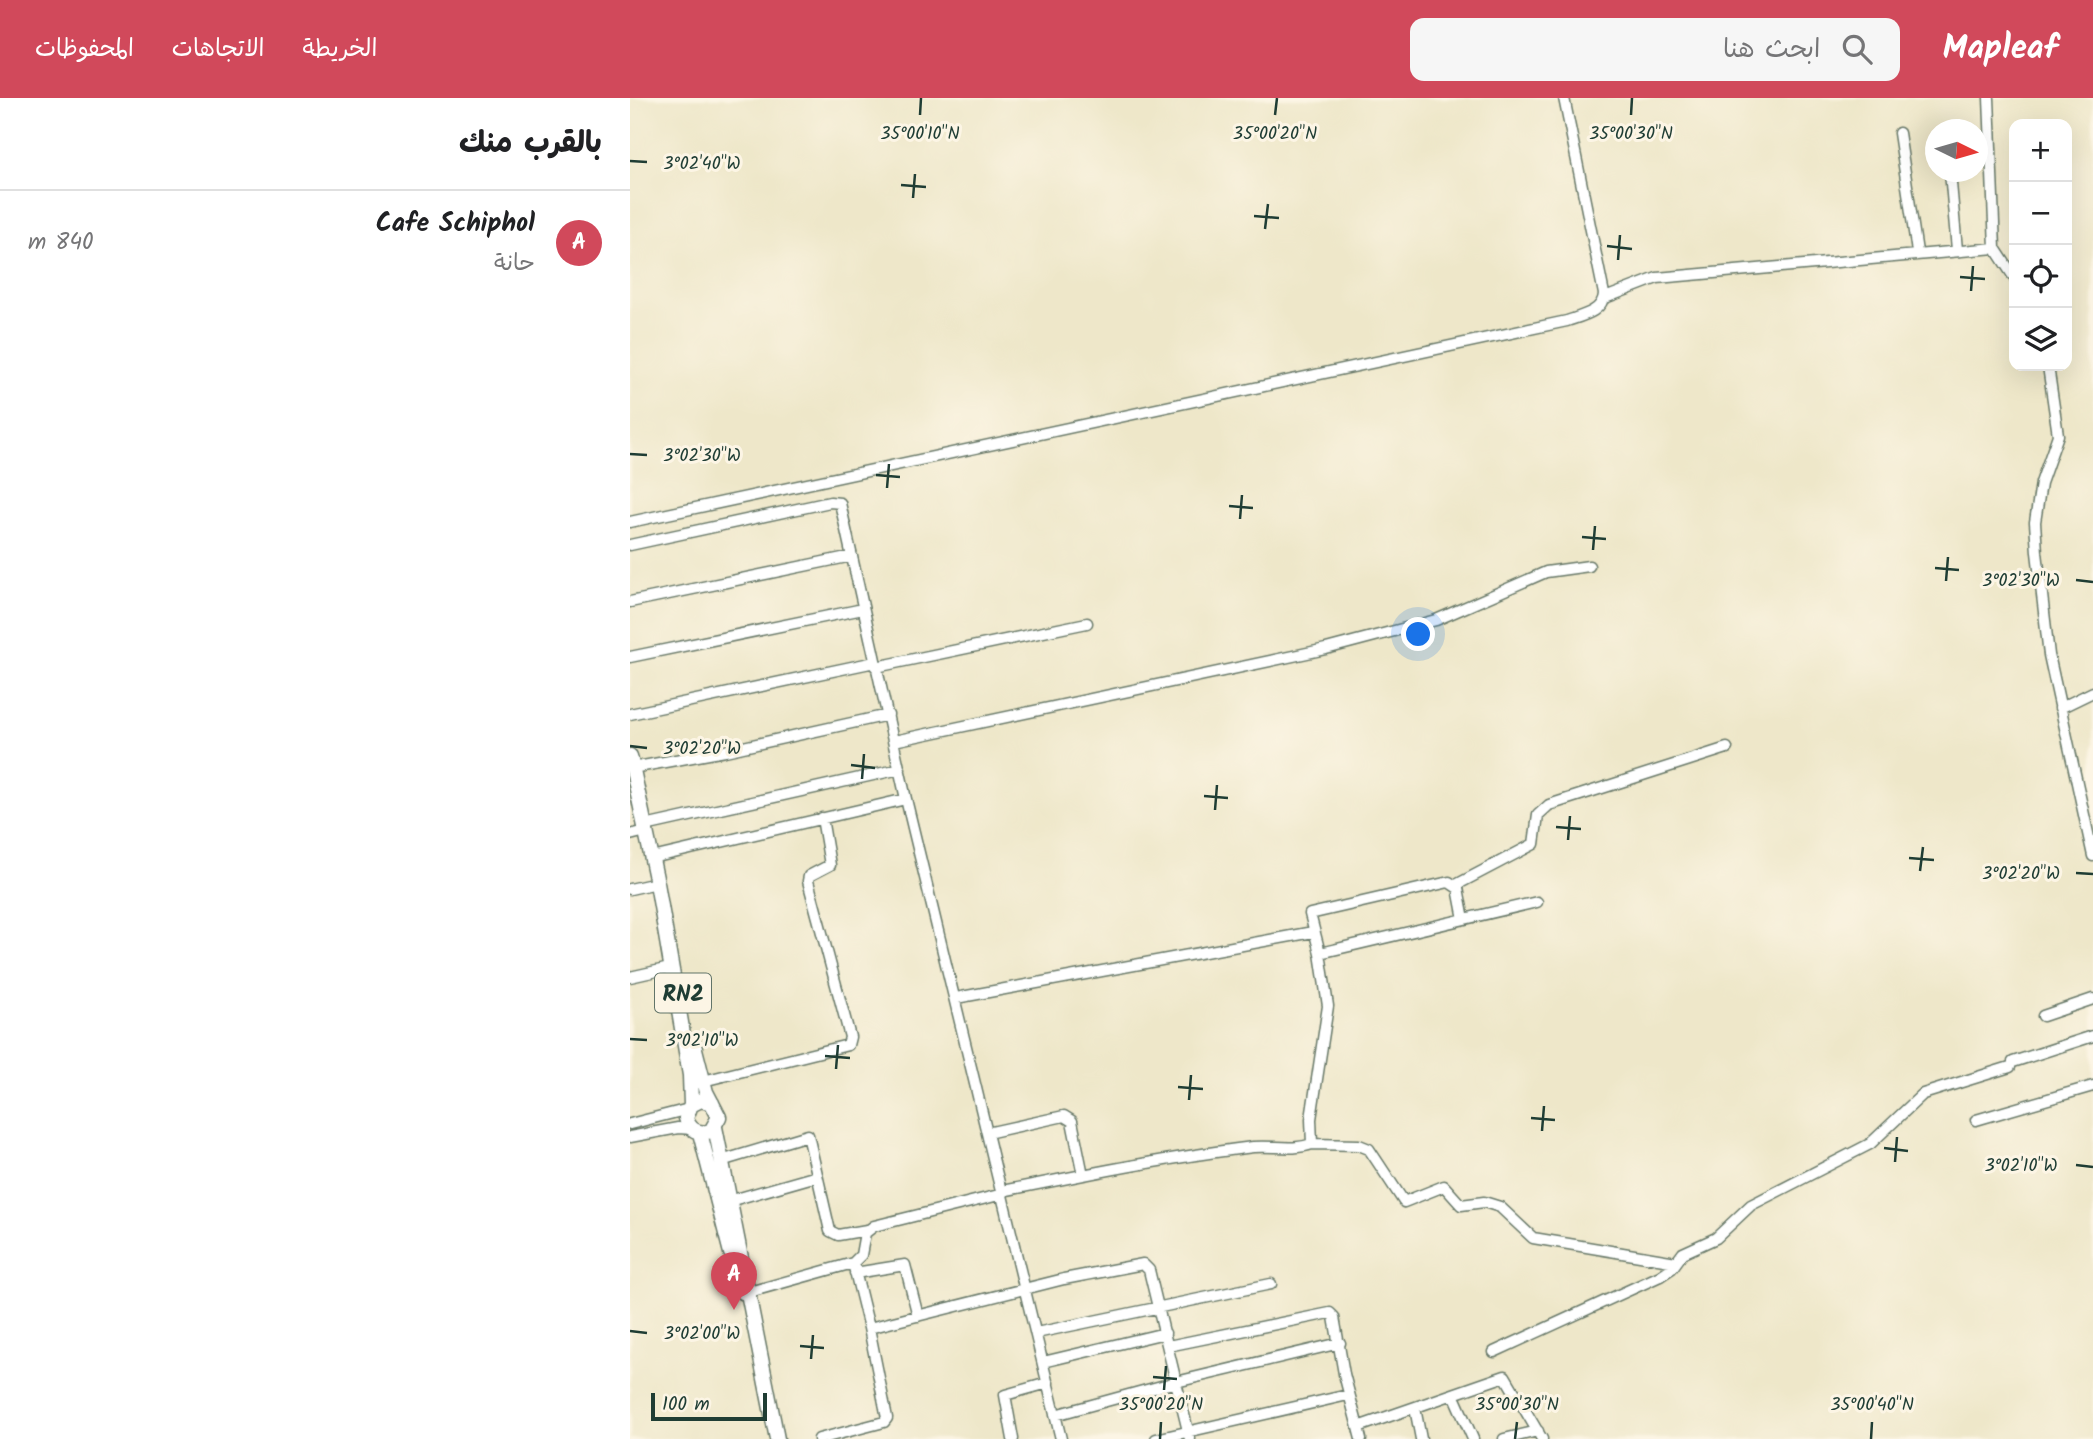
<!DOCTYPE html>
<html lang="ar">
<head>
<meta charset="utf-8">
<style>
  body { margin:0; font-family:Kalam,"Playpen Sans Arabic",sans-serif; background:#f6f6f6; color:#202124; direction:rtl }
  .controls { position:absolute; right:21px; top:21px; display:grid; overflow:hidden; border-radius:14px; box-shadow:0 7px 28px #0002 }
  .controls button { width:63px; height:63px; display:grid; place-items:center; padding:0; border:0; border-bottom:2px solid #e0e0e0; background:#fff; color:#202124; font:35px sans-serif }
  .compass { position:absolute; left:1295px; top:21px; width:63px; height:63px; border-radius:50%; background:#fff; box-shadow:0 7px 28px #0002; rotate:95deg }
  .scale { position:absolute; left:21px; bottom:18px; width:116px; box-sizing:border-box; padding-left:7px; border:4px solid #1f3d34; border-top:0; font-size:19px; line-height:24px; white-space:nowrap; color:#1f3d34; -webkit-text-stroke:5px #fcf5e5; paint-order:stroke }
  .you { position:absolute; left:789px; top:537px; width:24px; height:24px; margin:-18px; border:5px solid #fff; border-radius:50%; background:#1a73e8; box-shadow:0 0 0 10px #1a73e833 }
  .badge { display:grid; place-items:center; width:46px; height:46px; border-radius:50%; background:#d1495b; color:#fff; font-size:23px; font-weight:700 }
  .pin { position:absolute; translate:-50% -58px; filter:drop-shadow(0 2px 4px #0008) }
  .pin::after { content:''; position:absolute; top:37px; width:24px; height:21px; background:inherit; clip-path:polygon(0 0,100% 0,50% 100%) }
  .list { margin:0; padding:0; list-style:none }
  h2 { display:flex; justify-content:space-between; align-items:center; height:91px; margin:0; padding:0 28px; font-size:30px }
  h2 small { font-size:23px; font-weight:400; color:#757577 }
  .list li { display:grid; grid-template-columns:46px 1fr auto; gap:21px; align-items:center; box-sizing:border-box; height:105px; padding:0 28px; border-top:2px solid #e0e0e0 }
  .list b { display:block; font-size:26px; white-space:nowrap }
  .list p { margin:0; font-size:23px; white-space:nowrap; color:#757577 }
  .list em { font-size:23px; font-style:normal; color:#757577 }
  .icon { flex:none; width:38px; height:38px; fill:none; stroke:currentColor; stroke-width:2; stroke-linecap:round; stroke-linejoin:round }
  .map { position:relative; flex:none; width:1463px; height:1341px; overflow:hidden; direction:ltr }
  header { display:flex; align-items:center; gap:42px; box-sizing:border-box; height:98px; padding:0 35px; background:#d1495b; color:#fff }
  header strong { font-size:33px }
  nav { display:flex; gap:38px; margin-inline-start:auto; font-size:24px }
  .search { width:490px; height:63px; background:#f6f6f6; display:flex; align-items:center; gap:18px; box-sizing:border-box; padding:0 24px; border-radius:14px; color:#757577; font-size:26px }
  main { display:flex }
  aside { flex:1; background:#fff }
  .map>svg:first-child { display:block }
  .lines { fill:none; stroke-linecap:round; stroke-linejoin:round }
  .minor-casing { stroke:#677868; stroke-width:13 }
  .major-casing { stroke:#677868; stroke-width:17 }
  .minor { stroke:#fff; stroke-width:10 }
  .major { stroke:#fff; stroke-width:14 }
  .ticks { fill:none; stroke:#1f3d34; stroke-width:2.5 }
  .labels { text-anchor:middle; stroke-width:6; stroke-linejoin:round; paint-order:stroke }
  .shield { fill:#fcf5e5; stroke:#617469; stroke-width:2 }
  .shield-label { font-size:23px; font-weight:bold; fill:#1f3d34 }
  .ticks-label { font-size:18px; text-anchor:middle; fill:#1f3d34; stroke:#fcf5e5; stroke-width:6; stroke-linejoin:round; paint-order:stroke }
</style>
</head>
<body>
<header>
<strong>Mapleaf</strong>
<div class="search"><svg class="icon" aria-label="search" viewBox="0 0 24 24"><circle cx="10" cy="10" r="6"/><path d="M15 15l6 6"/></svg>ابحث هنا</div>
<nav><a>الخريطة</a><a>الاتجاهات</a><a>المحفوظات</a></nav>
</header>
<main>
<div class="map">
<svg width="1463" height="1341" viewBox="0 0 1463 1341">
  <rect width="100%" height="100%" fill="#fcf5e5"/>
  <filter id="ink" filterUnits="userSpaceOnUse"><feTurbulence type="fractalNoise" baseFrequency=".0143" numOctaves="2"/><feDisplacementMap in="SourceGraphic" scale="14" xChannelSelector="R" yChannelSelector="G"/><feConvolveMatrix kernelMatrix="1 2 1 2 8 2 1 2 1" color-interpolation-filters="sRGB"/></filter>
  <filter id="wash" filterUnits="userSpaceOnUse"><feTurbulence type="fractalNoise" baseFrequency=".00686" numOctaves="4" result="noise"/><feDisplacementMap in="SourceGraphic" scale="28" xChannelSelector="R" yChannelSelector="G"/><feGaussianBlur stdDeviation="1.57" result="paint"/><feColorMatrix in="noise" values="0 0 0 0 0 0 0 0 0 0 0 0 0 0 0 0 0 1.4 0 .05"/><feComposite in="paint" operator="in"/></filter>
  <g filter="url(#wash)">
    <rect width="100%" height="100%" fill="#eee7c9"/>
  </g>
  <g filter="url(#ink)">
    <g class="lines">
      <defs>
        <path id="minor" d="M1359,0L1365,150L1384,179
          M1269,35L1287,154
          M1320,74L1327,152
          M975,200L1027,180L1365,150
          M1418,268L1428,337L1411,385L1405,424L1407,454L1419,557L1463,758
          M0,424L937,223C951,218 973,214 974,196L934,0
          M0,447L200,404L210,405L276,701L431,1341
          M0,504L222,458
          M0,559L233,511
          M246,569L457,525
          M1430,610L1463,594
          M0,616L245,564
          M264,643L696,551L806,522L916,474L959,468
          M2,670L95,653L258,617
          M15,728L270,671
          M0,737L16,733
          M22,760L276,701
          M826,787L904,746L908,717L919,707L1097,650
          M0,791L27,785
          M834,821L828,790L819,784L680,816L690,855L907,804
          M690,855L698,908L681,1021L682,1046L729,1047L739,1051L774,1104L814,1088L831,1107L854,1104L870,1109L903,1140L1046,1164
          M0,879L40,870
          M326,900L683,834
          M1413,918L1463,901
          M1383,964L1463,938
          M73,983L218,947L220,939L178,783L179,778L200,767L192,720
          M1346,1022L1463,988
          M0,1026L59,1011
          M357,1035L434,1018L442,1023L453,1077L372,1093
          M0,1039L48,1030L63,1031
          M91,1063L178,1037L200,1133L208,1137L237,1132
          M453,1077C509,1066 566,1056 623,1049C643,1047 663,1053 682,1046
          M99,1103L187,1078
          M223,1165L231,1157L235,1135L244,1128L373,1096
          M225,1175L275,1167L288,1218
          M112,1196L223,1165L239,1230L434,1181L513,1166L519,1172L546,1284L710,1245
          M406,1235L641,1186
          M538,1248L700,1215L704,1219L714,1276L731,1341
          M864,1254L1030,1178L1042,1170L1053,1155L1086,1140L1121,1107L1240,1046L1293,996L1380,969
          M413,1264L535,1235
          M823,1296L843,1341
          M785,1310L791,1341
          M425,1317L546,1284L560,1341
          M728,1329L875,1278L912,1341
          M189,1341L254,1324L257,1320L239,1230
          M383,1341L375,1297L418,1285
          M526,1341L718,1297
          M874,1341L908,1333"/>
        <path id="major" d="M0,658L27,785L60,977L61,1007
          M64,947L76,994L89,1019L81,1033C69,1037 59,1032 56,1020L61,1007L71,1002L82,1005
          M85,1029L147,1341
          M70,1035L101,1155"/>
      </defs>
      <use href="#minor" class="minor-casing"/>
      <use href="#major" class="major-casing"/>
      <use href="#minor" class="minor"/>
      <use href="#major" class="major"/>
    </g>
  </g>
  <path class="ticks" d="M290,17L291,0M645,17L647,0M1001,17L1002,0M0,63L17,64M271,87L296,89M283,100L285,76M624,118L649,120M635,131L638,106M977,148L1002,151M988,162L990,137M1330,179L1355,181M1341,193L1343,168M0,356L17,357M246,377L270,379M257,390L259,366M599,408L623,410M610,421L612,397M952,439L976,441M963,452L965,428M1305,470L1329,472M1446,482L1463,484M1316,483L1318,459M0,648L17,650M221,667L245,670M232,681L234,656M574,698L598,700M585,712L587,687M926,729L951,731M938,742L940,718M1279,760L1304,762M1290,773L1293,749M1446,775L1463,776M0,941L17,942M195,958L220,960M206,971L208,947M548,989L573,991M559,1002L561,977M901,1020L925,1022M912,1033L914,1008M1254,1050L1278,1053M1265,1064L1267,1039M1446,1067L1463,1069M0,1233L17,1235M170,1248L194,1250M181,1261L183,1237M523,1279L547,1281M534,1292L536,1268M530,1341L531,1324M885,1341L887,1324M1241,1341L1242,1324"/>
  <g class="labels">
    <rect class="shield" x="25" y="875.5" width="56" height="39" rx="5"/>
    <g class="shield-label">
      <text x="53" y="903">RN2</text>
    </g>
  </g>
  <g class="ticks-label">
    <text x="290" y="41">35°00'10"N</text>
    <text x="645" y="41">35°00'20"N</text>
    <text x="1001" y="41">35°00'30"N</text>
    <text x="72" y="71">3°02'40"W</text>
    <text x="72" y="363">3°02'30"W</text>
    <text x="1391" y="488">3°02'30"W</text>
    <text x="72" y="656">3°02'20"W</text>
    <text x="1391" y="781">3°02'20"W</text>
    <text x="72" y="948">3°02'10"W</text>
    <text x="1391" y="1073">3°02'10"W</text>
    <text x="72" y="1241">3°02'00"W</text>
    <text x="531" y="1312">35°00'20"N</text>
    <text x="887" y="1312">35°00'30"N</text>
    <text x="1242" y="1312">35°00'40"N</text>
  </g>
</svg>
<div class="controls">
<button>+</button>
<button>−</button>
<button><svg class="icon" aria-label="locate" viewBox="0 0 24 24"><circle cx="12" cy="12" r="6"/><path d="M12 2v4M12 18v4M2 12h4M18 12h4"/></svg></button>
<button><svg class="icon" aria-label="layers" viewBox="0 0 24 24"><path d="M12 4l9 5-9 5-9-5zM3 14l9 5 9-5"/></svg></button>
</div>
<svg class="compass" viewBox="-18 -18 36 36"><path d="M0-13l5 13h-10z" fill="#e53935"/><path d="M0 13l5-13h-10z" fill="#757577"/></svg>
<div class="scale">100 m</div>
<div class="you"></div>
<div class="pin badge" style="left:104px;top:1212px">A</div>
</div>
<aside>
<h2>بالقرب منك<small></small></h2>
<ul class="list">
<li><span class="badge">A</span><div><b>Cafe Schiphol</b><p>حانة</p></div><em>840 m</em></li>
</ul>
</aside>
</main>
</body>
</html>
